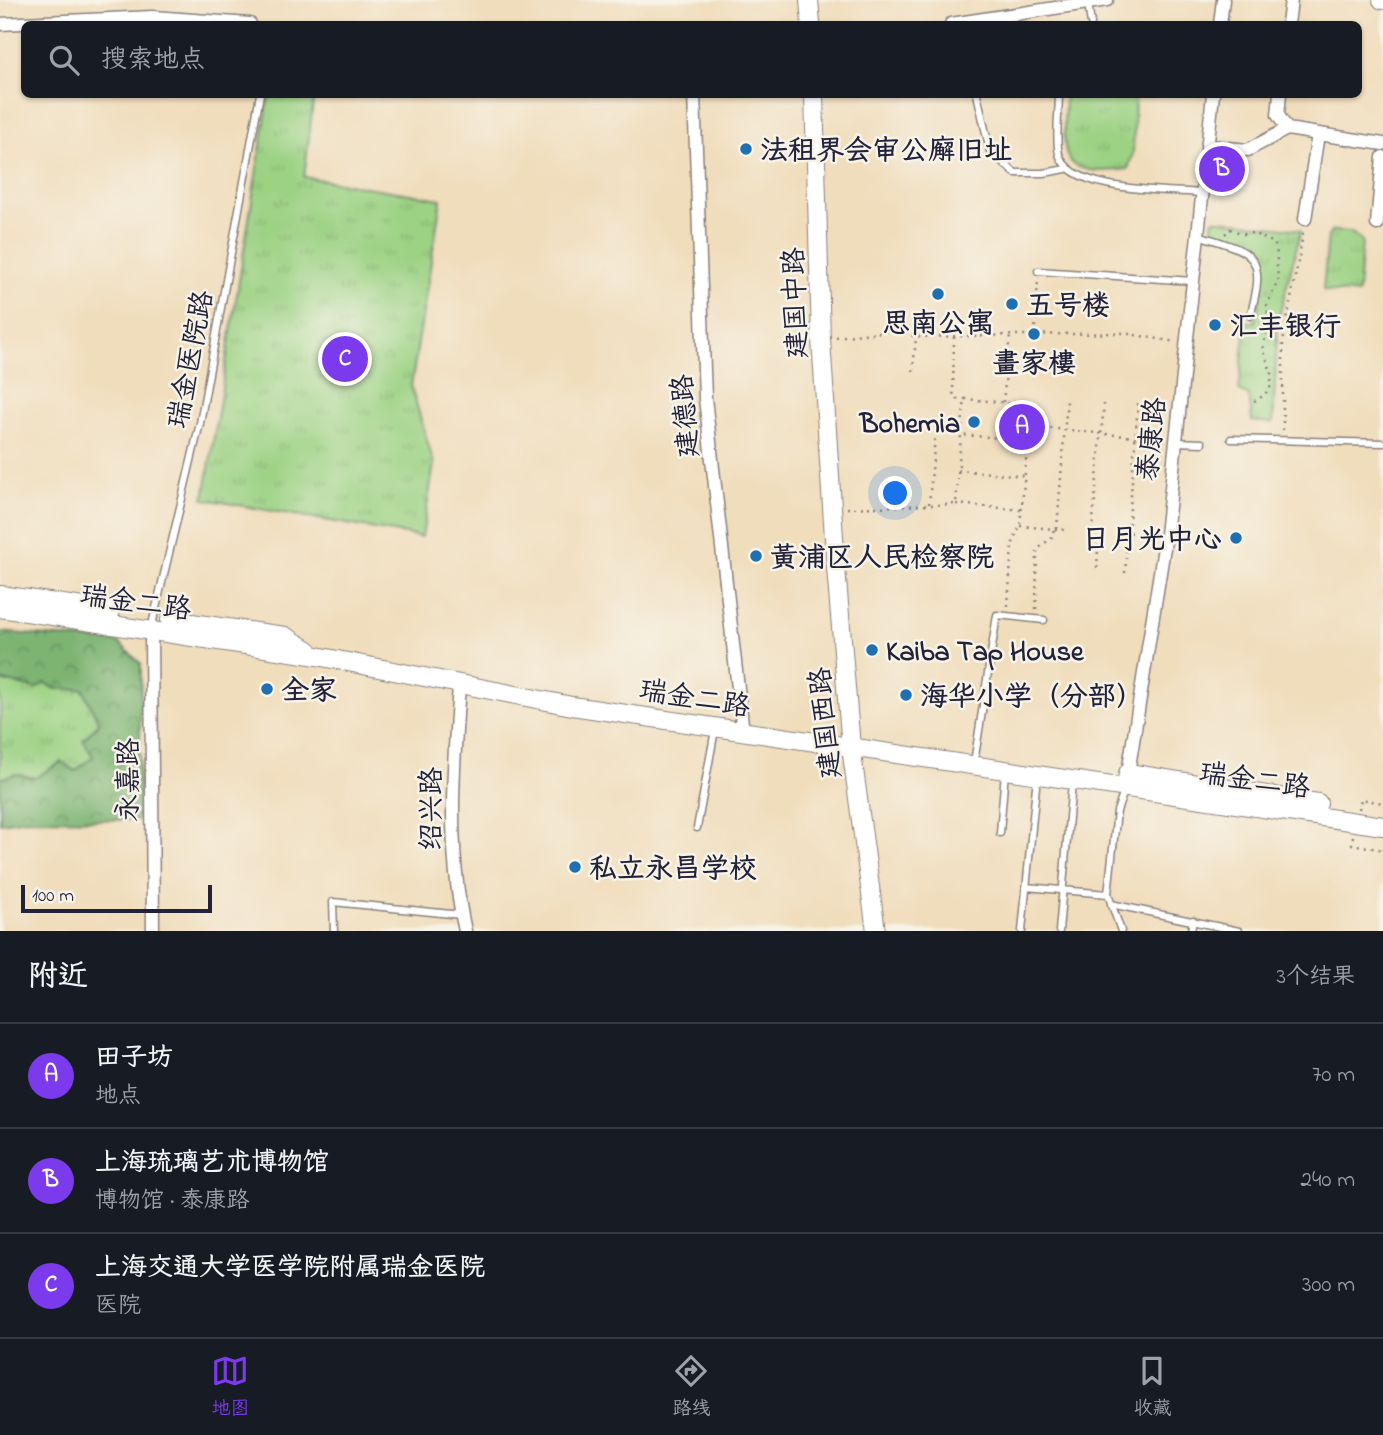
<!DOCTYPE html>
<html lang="zh">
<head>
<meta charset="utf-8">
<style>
  body { margin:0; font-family:"Indie Flower","LXGW WenKai TC",sans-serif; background:#20242c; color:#f1f3f6 }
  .scale { position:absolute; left:21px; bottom:18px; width:191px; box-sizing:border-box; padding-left:7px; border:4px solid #22223b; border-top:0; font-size:19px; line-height:24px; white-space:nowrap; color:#22223b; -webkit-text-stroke:5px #f7f3e8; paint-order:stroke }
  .you { position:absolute; left:896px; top:494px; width:24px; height:24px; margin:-18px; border:5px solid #fff; border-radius:50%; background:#1a73e8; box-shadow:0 0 0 10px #1a73e833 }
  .badge { display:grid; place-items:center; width:46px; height:46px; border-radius:50%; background:#7c3aed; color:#fff; font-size:23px; font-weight:700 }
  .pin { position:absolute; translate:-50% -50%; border:4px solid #fff; box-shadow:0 2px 7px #0006 }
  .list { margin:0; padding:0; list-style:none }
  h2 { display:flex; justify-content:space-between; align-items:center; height:91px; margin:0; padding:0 28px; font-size:30px }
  h2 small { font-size:23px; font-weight:400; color:#9ea1a6 }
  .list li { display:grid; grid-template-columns:46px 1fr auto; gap:21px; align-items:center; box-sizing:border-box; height:105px; padding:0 28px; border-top:2px solid #363941 }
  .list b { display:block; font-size:26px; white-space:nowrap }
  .list p { margin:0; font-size:23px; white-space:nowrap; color:#9ea1a6 }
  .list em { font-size:23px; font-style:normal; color:#9ea1a6 }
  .icon { flex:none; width:38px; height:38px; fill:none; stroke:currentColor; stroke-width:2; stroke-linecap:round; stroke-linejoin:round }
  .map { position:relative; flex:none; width:1383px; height:931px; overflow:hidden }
  .search { position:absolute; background:#171b24; box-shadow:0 2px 5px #0004; left:21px; right:21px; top:21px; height:77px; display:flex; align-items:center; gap:18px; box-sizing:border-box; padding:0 24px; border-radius:10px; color:#9ea1a6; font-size:26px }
  .sheet { height:406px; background:#171b24 }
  nav { display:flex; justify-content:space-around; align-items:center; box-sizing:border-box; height:98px; border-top:2px solid #363941; background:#171b24; font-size:19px; color:#9ea1a6 }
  nav a { display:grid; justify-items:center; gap:4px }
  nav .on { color:#7c3aed }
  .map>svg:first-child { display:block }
  .grass { fill:url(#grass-tufts); stroke:#5f7a60; stroke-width:2 }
  .forest { fill:url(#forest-crowns); stroke:#506b56; stroke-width:2 }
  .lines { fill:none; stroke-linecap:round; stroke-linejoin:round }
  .lane-casing { stroke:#89807c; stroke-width:9 }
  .street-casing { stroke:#89807c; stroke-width:15 }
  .secondary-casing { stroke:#89807c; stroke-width:20 }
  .path { stroke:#89807c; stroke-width:2.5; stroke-dasharray:2 5; stroke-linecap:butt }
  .lane { stroke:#fff; stroke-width:6 }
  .street { stroke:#fff; stroke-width:12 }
  .secondary { stroke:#fff; stroke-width:18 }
  .poi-dot { fill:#1f6fb2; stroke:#f7f3e8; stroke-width:2.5 }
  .labels { text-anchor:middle; stroke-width:5; stroke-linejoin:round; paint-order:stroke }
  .poi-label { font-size:28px; font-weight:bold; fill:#22223b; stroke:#f7f3e8; text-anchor:start }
  .street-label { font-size:28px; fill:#22223b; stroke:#f7f3e8 }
</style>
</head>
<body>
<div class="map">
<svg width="1383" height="931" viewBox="0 0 1383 931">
  <defs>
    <pattern id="grass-tufts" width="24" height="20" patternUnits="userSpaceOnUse" patternTransform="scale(1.75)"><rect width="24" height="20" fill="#9cd284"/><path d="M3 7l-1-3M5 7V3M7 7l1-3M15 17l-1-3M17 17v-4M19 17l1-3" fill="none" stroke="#86b473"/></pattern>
    <pattern id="forest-crowns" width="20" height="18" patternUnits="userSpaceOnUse" patternTransform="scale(1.75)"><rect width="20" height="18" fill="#7db472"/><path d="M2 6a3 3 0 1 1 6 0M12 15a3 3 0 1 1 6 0" fill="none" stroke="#66925f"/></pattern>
  </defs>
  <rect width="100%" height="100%" fill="#f7f3e8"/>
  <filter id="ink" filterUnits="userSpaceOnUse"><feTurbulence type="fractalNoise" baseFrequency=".0143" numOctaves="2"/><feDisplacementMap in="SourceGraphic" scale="14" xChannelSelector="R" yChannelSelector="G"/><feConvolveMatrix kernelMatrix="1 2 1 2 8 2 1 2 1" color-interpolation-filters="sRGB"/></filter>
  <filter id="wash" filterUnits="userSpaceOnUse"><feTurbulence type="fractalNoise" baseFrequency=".00686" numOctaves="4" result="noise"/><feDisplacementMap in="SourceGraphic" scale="28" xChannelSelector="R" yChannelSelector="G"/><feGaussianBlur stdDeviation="1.57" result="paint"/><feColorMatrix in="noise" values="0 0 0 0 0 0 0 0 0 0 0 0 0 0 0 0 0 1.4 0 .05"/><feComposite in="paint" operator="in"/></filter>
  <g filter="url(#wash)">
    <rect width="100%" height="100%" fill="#f0ddbc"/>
    <path class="grass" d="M269,95H314L304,177L441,199L411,386L434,464L422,537L204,499Z
      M1065,95H1135L1133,153L1128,169C1055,177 1064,157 1065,95Z
      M1213,219L1301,230L1278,320L1273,423L1252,421L1249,396L1239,391L1246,322H1255C1266,265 1282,245 1211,232Z
      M1332,231L1350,232L1362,241L1358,294L1323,290L1328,236Z
      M0,680L5,683H45L56,689H83L99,723L93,757L75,771L61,762L35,778L15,774L0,779Z"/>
    <path class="forest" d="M0,632L118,642L141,664L139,820L27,819L0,823V779L15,774L35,778L62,762L75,771L93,757L83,740L99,723L83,689H56L45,683L36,689L0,680Z"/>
  </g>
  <g filter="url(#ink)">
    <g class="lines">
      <defs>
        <path id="lane" d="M1088,3L1091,24
          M977,94L990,151L1015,173H1044L1066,169
          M1059,94C1059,112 1055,137 1059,154C1070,193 1168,190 1202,193
          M1198,235C1253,252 1268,254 1250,316
          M1038,271L1193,281
          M1231,439L1383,443
          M1176,442L1202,443
          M151,629L200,423L260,94
          M974,763L997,615L1044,620
          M697,828L715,730
          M1000,833L1005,771
          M1026,887L1108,894
          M1111,904L1239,931
          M334,931L333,902L461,915
          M1022,931L1037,776
          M1059,931L1072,783
          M1121,931L1108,894L1117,811L1125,789
          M1191,931L1193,920"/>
        <path id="street" d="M0,24L153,17L250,24
          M951,24L1107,0
          M1220,24L1223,0
          M1288,24L1291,0
          M694,94L705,398L743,732
          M1280,94L1278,115L1287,129
          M1207,146L1248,150L1287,129L1383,144
          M1305,219L1318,134
          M1377,224L1383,157
          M151,629L153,931
          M459,686C453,768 447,850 465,931
          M1128,773L1166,535L1213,94"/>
        <path id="secondary" d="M809,0L811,24
          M1382,0H1383
          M814,94L821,339L836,568L851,747L876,931
          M0,595L111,611
          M0,608L317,656L572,706L1383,826
          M170,620L285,636L308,650
          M1126,787L1128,773L1318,803"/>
      </defs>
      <use href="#lane" class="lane-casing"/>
      <use href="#street" class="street-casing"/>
      <use href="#secondary" class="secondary-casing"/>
      <path class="path" d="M1225,234L1230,229L1243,234L1253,233L1274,243C1280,255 1274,266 1279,278L1267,305L1268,325L1263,349L1272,374L1270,389L1259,399L1250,403
        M1035,334L1038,278
        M836,337L900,330L916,337L1123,333L1176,342
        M954,337L953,393L957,399H965
        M913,371L916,337
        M1003,402L1010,335
        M1283,430V342L1304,229
        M961,434L965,399L1032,405L1030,426
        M958,470L1025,476
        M929,504L935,437
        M956,504L1022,510
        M847,508L956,504L961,435L1028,440L1030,426L1152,439
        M1020,526L1066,530
        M1057,529L1067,399
        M1092,531L1104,404
        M1088,532L1101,531
        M1123,532L1135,533
        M1097,568L1099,531
        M1125,573L1138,403
        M1008,606L1012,545L1020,526L1028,440
        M1036,609L1037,550L1052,537L1054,528
        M1359,809L1361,799L1383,803
        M1353,836L1352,844L1383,850"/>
      <use href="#lane" class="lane"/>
      <use href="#street" class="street"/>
      <use href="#secondary" class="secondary"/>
    </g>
  </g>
  <g class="poi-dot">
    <circle cx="746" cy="149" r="7"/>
    <circle cx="938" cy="294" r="7"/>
    <circle cx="1012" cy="304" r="7"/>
    <circle cx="1215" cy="325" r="7"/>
    <circle cx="1034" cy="334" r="7"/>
    <circle cx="974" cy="422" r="7"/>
    <circle cx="1236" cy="538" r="7"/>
    <circle cx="756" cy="556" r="7"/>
    <circle cx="872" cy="650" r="7"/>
    <circle cx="267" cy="689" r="7"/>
    <circle cx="906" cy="695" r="7"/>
    <circle cx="575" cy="867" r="7"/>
  </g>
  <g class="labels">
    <g class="poi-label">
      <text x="760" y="159">法租界会审公廨旧址</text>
      <text x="1026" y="314">五号楼</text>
      <text x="938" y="332" text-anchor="middle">思南公寓</text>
      <text x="1229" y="335">汇丰银行</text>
      <text x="1034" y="372" text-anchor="middle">畫家樓</text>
      <text x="960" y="432" text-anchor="end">Bohemia</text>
      <text x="1222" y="548" text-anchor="end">日月光中心</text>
      <text x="770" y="566">黄浦区人民检察院</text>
      <text x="886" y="660">Kaiba Tap House</text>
      <text x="281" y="699">全家</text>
      <text x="920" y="705">海华小学（分部）</text>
      <text x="589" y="877">私立永昌学校</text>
    </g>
    <g class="street-label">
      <text transform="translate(794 303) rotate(-92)" y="10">建国中路</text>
      <text transform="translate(189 359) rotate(-79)" y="10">瑞金医院路</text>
      <text transform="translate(684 416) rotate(-95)" y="10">建德路</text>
      <text transform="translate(1150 439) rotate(-84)" y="10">泰康路</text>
      <text transform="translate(136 601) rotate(8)" y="10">瑞金二路</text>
      <text transform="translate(695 697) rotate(9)" y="10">瑞金二路</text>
      <text transform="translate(824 723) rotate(-96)" y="10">建国西路</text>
      <text transform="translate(1255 779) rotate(8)" y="10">瑞金二路</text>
      <text transform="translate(127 780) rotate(-90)" y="10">永嘉路</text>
      <text transform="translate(430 809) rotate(-90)" y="10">绍兴路</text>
    </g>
  </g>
</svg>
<div class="scale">100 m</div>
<div class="you"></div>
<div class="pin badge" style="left:1022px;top:427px">A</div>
<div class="pin badge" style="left:1222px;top:169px">B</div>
<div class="pin badge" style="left:345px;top:359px">C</div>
<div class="search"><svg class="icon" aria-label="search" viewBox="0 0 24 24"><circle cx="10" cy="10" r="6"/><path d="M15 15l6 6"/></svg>搜索地点</div>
</div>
<section class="sheet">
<h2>附近<small>3个结果</small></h2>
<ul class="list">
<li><span class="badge">A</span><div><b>田子坊</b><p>地点</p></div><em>70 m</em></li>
<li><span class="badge">B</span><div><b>上海琉璃艺术博物馆</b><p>博物馆 · 泰康路</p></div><em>240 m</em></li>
<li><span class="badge">C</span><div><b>上海交通大学医学院附属瑞金医院</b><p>医院</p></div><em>300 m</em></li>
</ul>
</section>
<nav>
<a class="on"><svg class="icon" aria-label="map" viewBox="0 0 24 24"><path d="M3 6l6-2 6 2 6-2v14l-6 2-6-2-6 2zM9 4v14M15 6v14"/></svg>地图</a>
<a><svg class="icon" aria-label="directions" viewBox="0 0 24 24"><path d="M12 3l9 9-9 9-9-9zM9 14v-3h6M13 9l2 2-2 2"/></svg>路线</a>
<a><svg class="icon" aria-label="saved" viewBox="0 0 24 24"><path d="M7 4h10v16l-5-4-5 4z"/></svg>收藏</a>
</nav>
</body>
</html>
